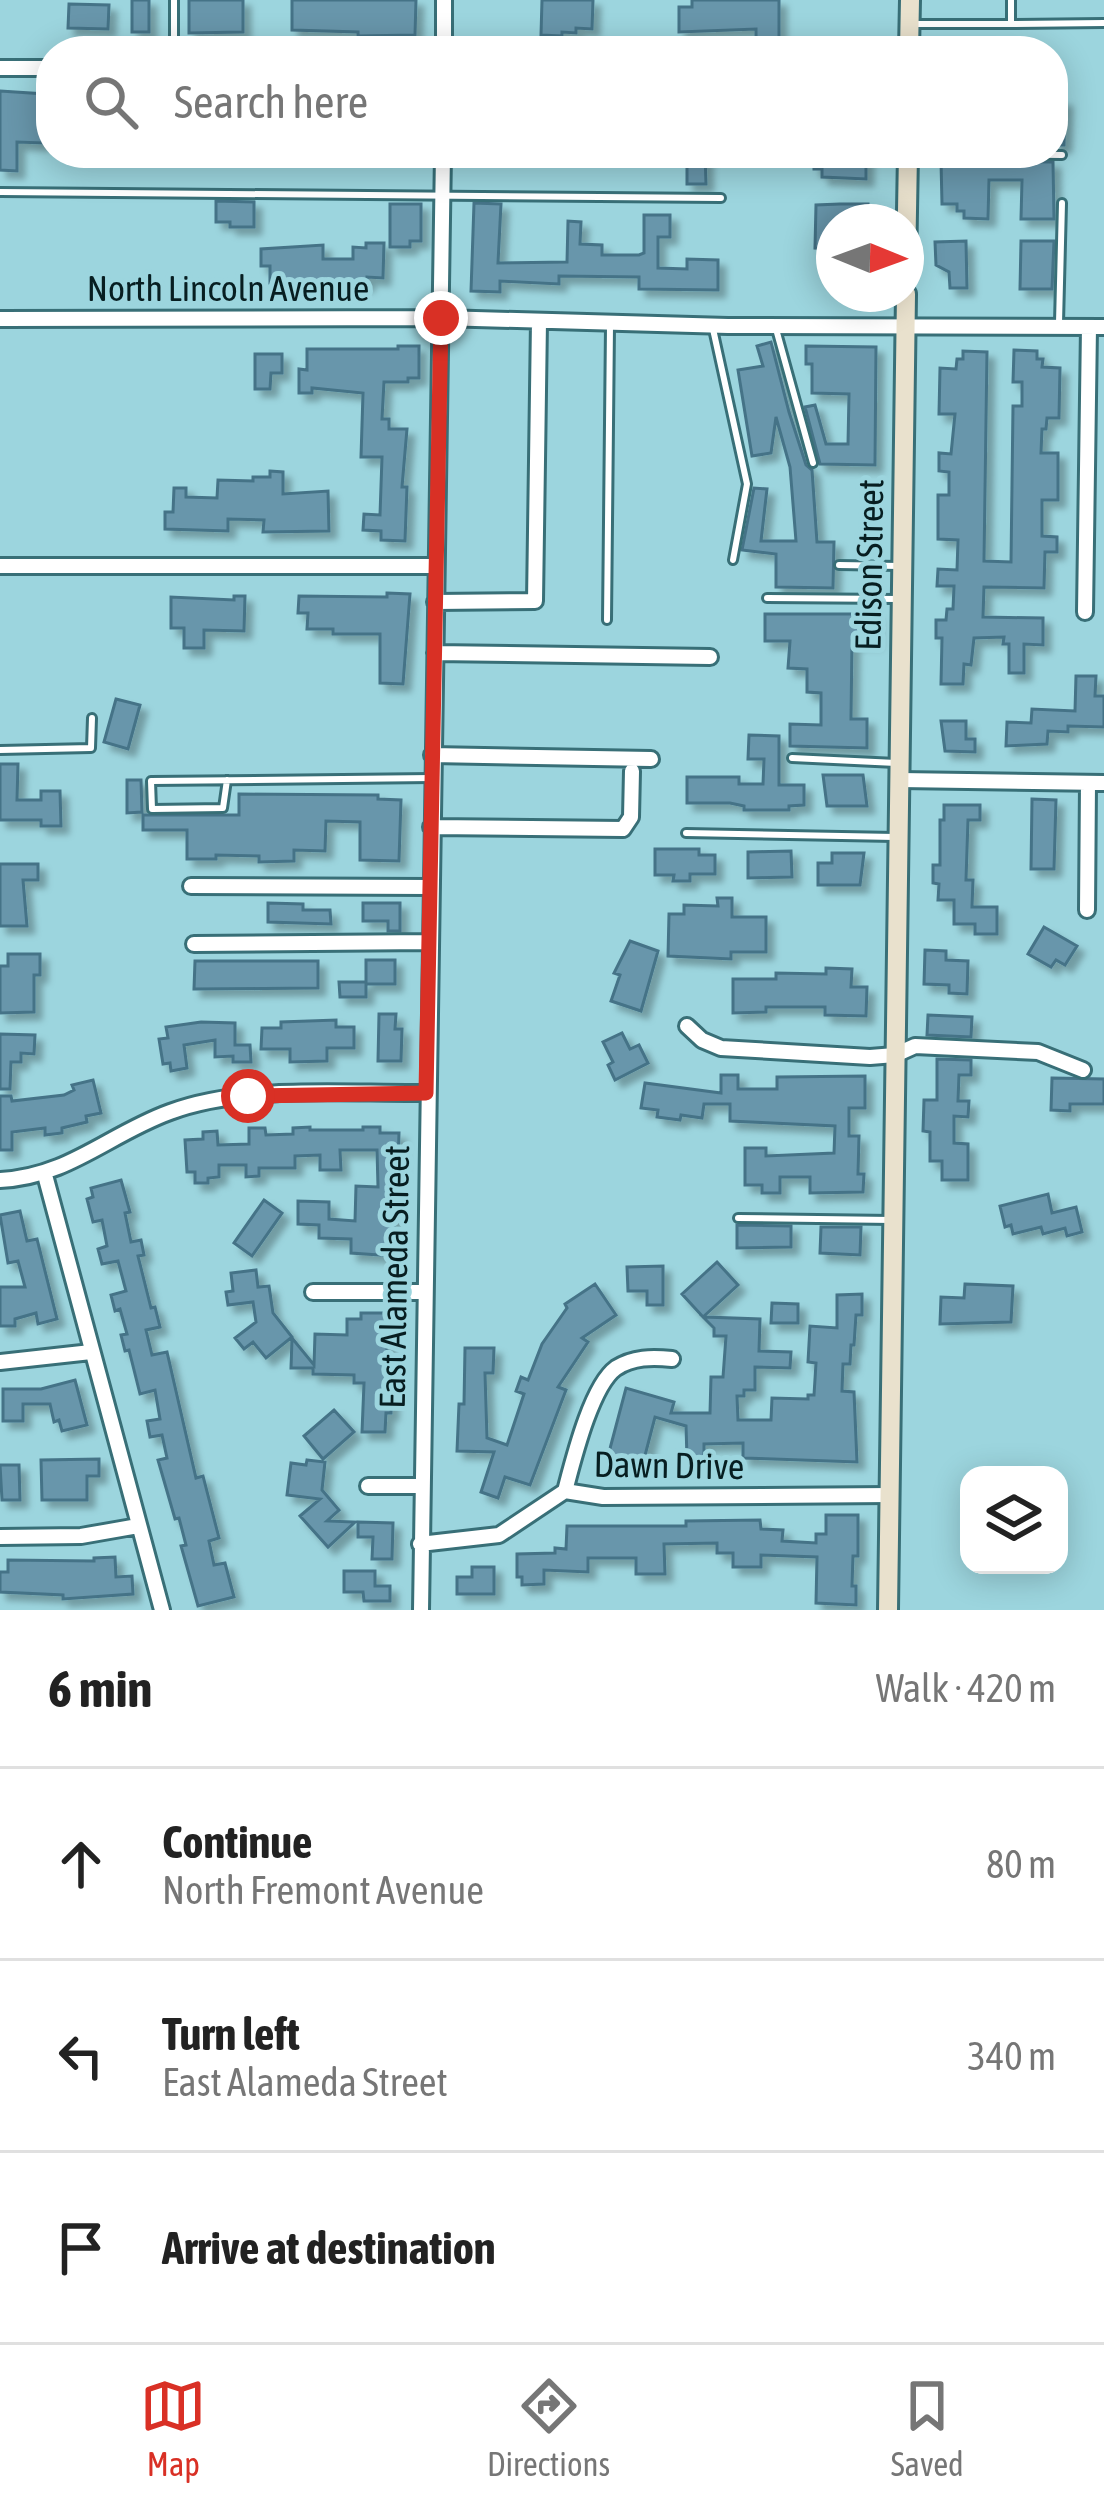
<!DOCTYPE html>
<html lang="en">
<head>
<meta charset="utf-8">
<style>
  body { margin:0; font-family:"Asap Condensed",sans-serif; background:#f6f6f6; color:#222 }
  .controls { position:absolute; right:36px; bottom:36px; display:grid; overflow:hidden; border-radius:24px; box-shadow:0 6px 30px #0003 }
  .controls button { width:108px; height:108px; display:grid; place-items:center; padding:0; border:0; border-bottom:3px solid #e0e0e0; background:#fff; color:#222; font:60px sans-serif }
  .compass { position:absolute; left:816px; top:204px; width:108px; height:108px; border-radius:50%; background:#fff; box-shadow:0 6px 30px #0003; rotate:91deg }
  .stop { position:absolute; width:36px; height:36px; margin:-27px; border:9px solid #d93025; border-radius:50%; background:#fff }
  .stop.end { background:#d93025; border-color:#fff; box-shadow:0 3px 12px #0008 }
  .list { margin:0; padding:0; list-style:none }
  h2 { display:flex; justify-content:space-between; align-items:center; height:156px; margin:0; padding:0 48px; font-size:51px }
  h2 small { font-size:39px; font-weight:400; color:#767676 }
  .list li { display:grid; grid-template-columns:78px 1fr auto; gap:36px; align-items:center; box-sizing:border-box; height:192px; padding:0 48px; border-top:3px solid #e0e0e0 }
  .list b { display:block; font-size:45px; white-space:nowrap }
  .list p { margin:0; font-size:39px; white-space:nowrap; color:#767676 }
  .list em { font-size:39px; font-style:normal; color:#767676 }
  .icon { flex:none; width:66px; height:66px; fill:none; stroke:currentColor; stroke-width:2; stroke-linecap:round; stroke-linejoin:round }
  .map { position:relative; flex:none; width:1104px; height:1610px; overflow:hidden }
  .search { position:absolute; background:#fff; box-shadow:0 6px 30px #0003; left:36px; right:36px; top:36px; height:132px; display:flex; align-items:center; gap:30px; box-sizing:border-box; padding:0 42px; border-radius:48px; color:#767676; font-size:45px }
  .sheet { height:732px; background:#fff }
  nav { display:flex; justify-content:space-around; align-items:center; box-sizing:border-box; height:168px; border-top:3px solid #e0e0e0; background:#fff; font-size:33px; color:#767676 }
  nav a { display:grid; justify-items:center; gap:6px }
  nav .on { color:#d93025 }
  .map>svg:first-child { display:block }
  .building { fill:#6896ab; stroke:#457387; stroke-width:3; filter:url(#shadow) }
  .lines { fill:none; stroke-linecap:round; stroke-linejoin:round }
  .lane-casing { stroke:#386f77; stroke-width:12 }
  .street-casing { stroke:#386f77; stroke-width:20 }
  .secondary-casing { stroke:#386f77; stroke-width:24 }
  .lane { stroke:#fff; stroke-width:6 }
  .street { stroke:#fff; stroke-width:14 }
  .secondary { stroke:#e9e1cd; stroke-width:18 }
  .route { stroke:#d93025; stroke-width:15 }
  .labels { text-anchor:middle; stroke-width:10; stroke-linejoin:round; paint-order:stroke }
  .street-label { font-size:36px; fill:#071e21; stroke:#9cd5de }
</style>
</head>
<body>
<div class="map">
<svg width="1104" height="1610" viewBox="0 0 1104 1610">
  <defs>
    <filter id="shadow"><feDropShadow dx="7" dy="7" stdDeviation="3" flood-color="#0004"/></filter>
  </defs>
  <rect width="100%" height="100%" fill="#9cd5de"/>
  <path class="building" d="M132,0H149V32H132Z
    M189,0H243V32L189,33Z
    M292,0H416L415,35L358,36V32L292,30Z
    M542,0H593L592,29L576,28V33L562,32V36L541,35Z
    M692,0H779V41L756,40V29L679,32V7H692Z
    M69,4L109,5L108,29L68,28Z
    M0,91L45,94L43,143L17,142V171L0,170Z
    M1053,100H1065L1064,145H1053Z
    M705,153L706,184H687V154Z
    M814,153H866V179L822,177V169H814Z
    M941,161L1053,162L1054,219H1021L1022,180H989L988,219L964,218V211H957V204H942Z
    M216,201L254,202V227H230V222H216Z
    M474,203L501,204L498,263L567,262L568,221L581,222L580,244L602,245V255H639L644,253V215H670V237H658V268L687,269V259L718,260V290L639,289V277L559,276V284L500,281V292L471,291Z
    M390,204H421V241H410V247H390Z
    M840,204H868V222H834V249L815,248L816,205Z
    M966,241L967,288H950L949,272L936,265L935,242Z
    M1021,241H1054L1052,289H1020Z
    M366,243H384L383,278L367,277V284L270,283V266H261V249L323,245V259H353V247L366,248Z
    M771,342L789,412L806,465L812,470L817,542H834L833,588L776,587V554L742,550L754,488L767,489L761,541H796L790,467L776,417L771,453L752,456L738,370L763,366L757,346Z
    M398,346H419V378H408V382H384L382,419H389V429H407L402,487H407L405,541L381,540V531L363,530L364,514L380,515L382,457H361L363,393L312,388V393H299V369L307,370V349H398Z
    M806,346L876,347L875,465L820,464L805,407L815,405L826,444H848L849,394L812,393V364H806Z
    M1014,350L1037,351V359H1043L1042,367L1060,368L1059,418H1047L1046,429H1042L1041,453H1058V500H1042V536L1057,537V552H1045L1044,588L984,587L983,617L1043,618V645L1024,644V673H1009V644H1003L1004,637L974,638L971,665L964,664L963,684H941L942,638H936V620H946L947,609H953L954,586H937L938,569L957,570L958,540L938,539V495H949V472L939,471V453L951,454L955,414H939L940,368L956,369L957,359H963V351L987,352L984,561L1011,562L1013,406H1022V382H1013Z
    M255,354H282V373H271L270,389H255Z
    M270,471L283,472V494L328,491L329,531L263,532L264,520L228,519V531L165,529V512H173L174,488H186V497L217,498L218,480L253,481V477H270Z
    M387,593L410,594L403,684L380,683V634H333V629H307L308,613H298L299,596L387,597Z
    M234,596H245L244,631L204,630V648H184V628H171V597L234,600Z
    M765,614H874V641H852L851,719H867V748L790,746V724L821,725V693L807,692V669L788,668L790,641H765Z
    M1076,676H1096L1095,696H1104V727L1068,726V732L1048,731L1047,744L1006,746L1007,722L1031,723L1032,709L1075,711Z
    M116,699L140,705L128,749L104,742Z
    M941,721H966V739H975V752L945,751Z
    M749,735L779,736V785H804V805L789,806V810H744V806L730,803H687V777H739V784H763L764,759H748Z
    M0,764H18L17,800H41V791H60L61,826H41V820H0Z
    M823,775H863L867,806H827Z
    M127,780H141L142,812L127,813Z
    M239,794L378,795V799L401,800L399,861L360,860V822L326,821L325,851L294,850V861L259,862V856L216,855V859H187V830H143V815H239Z
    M1032,799L1056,800L1054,869H1031Z
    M944,805H980V820H968L966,880H973L972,907H997V934H975V924H954V900H938L939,884L933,883V865H940V820H944Z
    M655,849H699V855H715V874H690V881H673L674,875H655Z
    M791,851L792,877L748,878V852Z
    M832,853H864L860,885H818V863H832Z
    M0,864H38V880H23L27,926H0Z
    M717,898H732V917H766V952H731V959L668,956L669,914H684V905L718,906Z
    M268,903L303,904V910H330L331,924L268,922Z
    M363,903H400V931H388V921H363Z
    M1044,927L1077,946L1065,965L1056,960L1051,967L1028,954Z
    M630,941L658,951L641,1011L611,1001L620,975L614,973Z
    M925,950L946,951V960L968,961L967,994L949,993V985L924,984Z
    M8,954H40V975H34V1012L0,1013V966H8Z
    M366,960H395V984H366V997H340L339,982H366Z
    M195,961H318V988L194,989Z
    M826,968L852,969L851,987H867L866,1016L825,1015V1007H766V1012L733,1013V979H776V973L826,974Z
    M379,1014H396L395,1029H402L401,1061H378Z
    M928,1015L972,1017L971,1037L927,1035Z
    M336,1020V1027H354V1048H327V1061L290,1062V1049H261L262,1028H281V1022Z
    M201,1022L235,1023V1045H250L251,1062H233V1056L215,1057V1040L184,1045L187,1068L171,1071L170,1063L163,1064L159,1039L168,1038L166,1027Z
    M622,1033L630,1049L639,1045L648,1063L615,1080L608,1065L613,1062L603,1042Z
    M0,1034L35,1035L34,1054L21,1053V1062H11L10,1089H0Z
    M937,1059L971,1060V1075H959L958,1101H969L968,1117L954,1116V1143L968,1144V1180H942V1161H930V1132L923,1131L924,1100H937Z
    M721,1075H738V1089H777V1077L865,1076V1108H849V1136H859L858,1174H864L863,1192L810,1193V1177H780V1193H762V1185H745V1148H766V1156L834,1153L835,1126L730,1121V1104H704L702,1118L681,1115L680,1120L657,1117L658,1110L641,1108L645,1083L721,1093Z
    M1052,1078L1104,1079V1104H1070V1111L1051,1110Z
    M93,1080L101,1113L86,1116L87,1122L62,1128V1133L45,1135V1128L12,1132V1150H0V1096H11L12,1101L64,1095L74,1090L72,1085Z
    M310,1127V1130H363V1127H380V1133H399L398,1166H390L389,1203H395L393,1256L351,1253V1239L319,1238V1225L298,1224V1201L329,1202V1219L355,1221L356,1186L378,1187L377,1150H340L341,1170H320V1155L295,1156V1168H259V1176L246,1177V1165H219V1177L208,1178V1183H195V1172H187L185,1140L203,1139V1132L217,1131L218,1145L249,1144V1128H265L266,1135L293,1134V1128Z
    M121,1180L130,1212L125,1213L131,1242L141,1240L144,1255L138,1256L151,1308L155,1307L160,1327L146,1330L152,1355L167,1352L196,1478L203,1476L219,1538L209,1541L214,1565L225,1563L234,1597L198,1606L181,1546L186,1545L179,1518L175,1519L158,1460L167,1458L162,1435L150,1437L147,1421L160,1419L155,1390L140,1394L129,1350L125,1351L121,1335L127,1334L120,1309L115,1311L111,1295L126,1291L118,1261L102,1264L98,1249L107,1246L102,1220L93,1222L87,1199L93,1197L91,1188Z
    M1048,1194L1052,1213L1076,1207L1082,1232L1067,1236L1065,1228L1043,1234L1041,1227L1013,1234L1011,1225L1005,1227L1000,1206Z
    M264,1200L282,1213L252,1256L234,1243Z
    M20,1211L27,1241L37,1239L57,1319L38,1324L36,1313L15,1319V1326H0V1287H25L18,1261L8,1263L0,1215Z
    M737,1225L791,1226V1247L737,1248Z
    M821,1227H861L860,1255L820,1253Z
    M717,1262L738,1285L703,1317L682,1294Z
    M663,1266V1305H647V1291H628L627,1267Z
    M256,1270L258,1287L269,1286L273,1313L292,1337L266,1358L253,1342L244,1349L235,1338L256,1322L253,1302L228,1305L226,1292L233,1291L231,1273Z
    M595,1284L616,1315L582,1338L588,1342L558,1387L566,1390L530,1485L505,1477L498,1498L481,1492L494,1452L457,1451L459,1404H464L465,1348H494L493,1373H485L487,1438L507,1445L524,1394L516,1391L521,1377L528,1380L542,1344L567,1308L565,1304Z
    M965,1284L1013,1286L1011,1322L940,1324L941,1297L964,1298Z
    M862,1294V1315H856L854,1345H851L850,1364H843L842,1391L854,1392L857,1462L743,1458V1443L704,1444V1458H687L686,1426L655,1417L642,1467L608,1456L626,1388L674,1402L671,1413H710L711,1377H723L726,1336H714V1328L703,1317L760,1319L759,1351L791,1352L790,1368L755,1367V1390H744V1396H737L738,1420H771L772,1398L808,1399V1395H814L816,1363L808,1362L810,1326L837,1328V1295Z
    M772,1303L798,1304V1323H771Z
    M361,1313H392V1336H387V1365H392L391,1413H386L385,1432H362L364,1383H354V1375L313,1374V1368H291L292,1338L314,1365L315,1334L347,1335V1319H361Z
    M75,1380L87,1425L62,1431L59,1420L54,1422L50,1404H23V1421H3V1389H41Z
    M334,1410L354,1432L323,1459L304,1436Z
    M99,1459V1476H87V1500H42L41,1460Z
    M307,1460L325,1462L322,1490L339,1510L327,1521L355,1522L328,1547L300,1516L320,1499L287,1495L291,1463L306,1465Z
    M0,1465H19L20,1500H2Z
    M826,1515H858V1556H853L852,1586H856V1605L816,1603L817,1557L761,1555V1567H733V1553H717V1543L664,1544L665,1574H636V1558H588V1572L544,1570V1584L522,1585V1577H517V1554L555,1553V1548L566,1549L567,1526H686V1521L760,1520L761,1529L783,1530L782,1541L816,1543V1534H826Z
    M358,1522L393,1523L392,1559H372L373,1537H358Z
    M115,1557L116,1577L132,1576L133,1594L63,1599V1595L0,1592V1572H8V1560L94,1561V1558Z
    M472,1567H494V1594H457V1577H472Z
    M344,1571H375V1586H390V1601H364L363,1592H344Z"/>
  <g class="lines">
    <defs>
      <path id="lane" d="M913,24H1011V0
        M1011,24L1104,23
        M174,51V0
        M910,153L1062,155
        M0,192L721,198
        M1059,323L1062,203
        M713,329L747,484L733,560
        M776,329L813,463
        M839,565L899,566
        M767,598L898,599
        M607,620L610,326
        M0,750L91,748L92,718
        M792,758L896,763
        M227,780L223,808L152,809L151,781L432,778
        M686,833L895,837
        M738,1218L892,1220"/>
      <path id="street" d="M444,51V0
        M0,68H51
        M0,319L441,318L728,326L1104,327
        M0,566H436
        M435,602L535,601L539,321
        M1085,612L1089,327
        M435,653L710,657
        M432,755L651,759
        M900,780L1104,783
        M431,827L623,829L631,817L632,771
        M191,886L430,887
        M1087,910L1088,784
        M194,944L430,942
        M687,1026L702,1040L721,1048L870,1057L895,1055L915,1046L1038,1052L1083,1070
        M45,1175L162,1610
        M0,1180C68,1177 109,1134 170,1112C246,1084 346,1094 426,1093
        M313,1292H424
        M0,1362L91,1352
        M368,1486H421
        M565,1491C573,1461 591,1386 616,1368C633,1357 652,1357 672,1359
        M0,1537L81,1536L138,1526
        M420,1544L499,1535L565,1491L603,1497L891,1495
        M421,1610L443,153"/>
      <path id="secondary" d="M909,51L910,0
        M906,269L908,153
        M888,1610L906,294"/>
    </defs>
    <use href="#lane" class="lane-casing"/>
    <use href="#street" class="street-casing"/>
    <use href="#secondary" class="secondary-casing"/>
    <use href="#lane" class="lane"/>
    <use href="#street" class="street"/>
    <use href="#secondary" class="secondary"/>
  </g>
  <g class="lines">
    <path class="route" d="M248,1096L426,1093L441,318"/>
  </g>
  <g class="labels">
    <g class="street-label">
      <text x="228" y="301">North Lincoln Avenue</text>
      <text transform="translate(869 565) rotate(-89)" y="13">Edison Street</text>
      <text transform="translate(394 1277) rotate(-89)" y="13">East Alameda Street</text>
      <text transform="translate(669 1465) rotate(1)" y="13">Dawn Drive</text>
    </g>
  </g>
</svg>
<div class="controls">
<button><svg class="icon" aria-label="layers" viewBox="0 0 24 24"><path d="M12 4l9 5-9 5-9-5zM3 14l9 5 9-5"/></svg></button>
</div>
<svg class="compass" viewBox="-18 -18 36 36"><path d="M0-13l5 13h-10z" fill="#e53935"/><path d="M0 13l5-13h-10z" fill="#767676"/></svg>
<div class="stop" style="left:248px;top:1096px"></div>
<div class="stop end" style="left:441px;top:318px"></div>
<div class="search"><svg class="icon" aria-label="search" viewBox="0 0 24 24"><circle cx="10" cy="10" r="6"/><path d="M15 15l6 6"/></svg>Search here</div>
</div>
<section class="sheet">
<h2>6 min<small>Walk · 420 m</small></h2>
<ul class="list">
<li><svg class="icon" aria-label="ahead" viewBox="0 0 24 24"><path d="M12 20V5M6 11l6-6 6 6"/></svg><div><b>Continue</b><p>North Fremont Avenue</p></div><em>80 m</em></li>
<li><svg class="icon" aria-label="left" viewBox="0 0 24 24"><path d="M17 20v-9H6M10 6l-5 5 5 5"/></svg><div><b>Turn left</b><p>East Alameda Street</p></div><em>340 m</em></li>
<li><svg class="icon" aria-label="arrive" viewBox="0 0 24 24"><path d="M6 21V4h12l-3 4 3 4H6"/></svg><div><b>Arrive at destination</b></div></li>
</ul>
</section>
<nav>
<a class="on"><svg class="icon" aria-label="map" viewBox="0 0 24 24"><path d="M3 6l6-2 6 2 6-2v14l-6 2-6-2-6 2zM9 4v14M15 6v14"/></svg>Map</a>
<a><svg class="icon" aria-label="directions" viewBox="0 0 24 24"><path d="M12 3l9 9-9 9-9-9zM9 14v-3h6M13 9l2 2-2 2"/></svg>Directions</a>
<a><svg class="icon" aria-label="saved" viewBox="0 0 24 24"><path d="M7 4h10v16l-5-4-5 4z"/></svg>Saved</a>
</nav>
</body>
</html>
